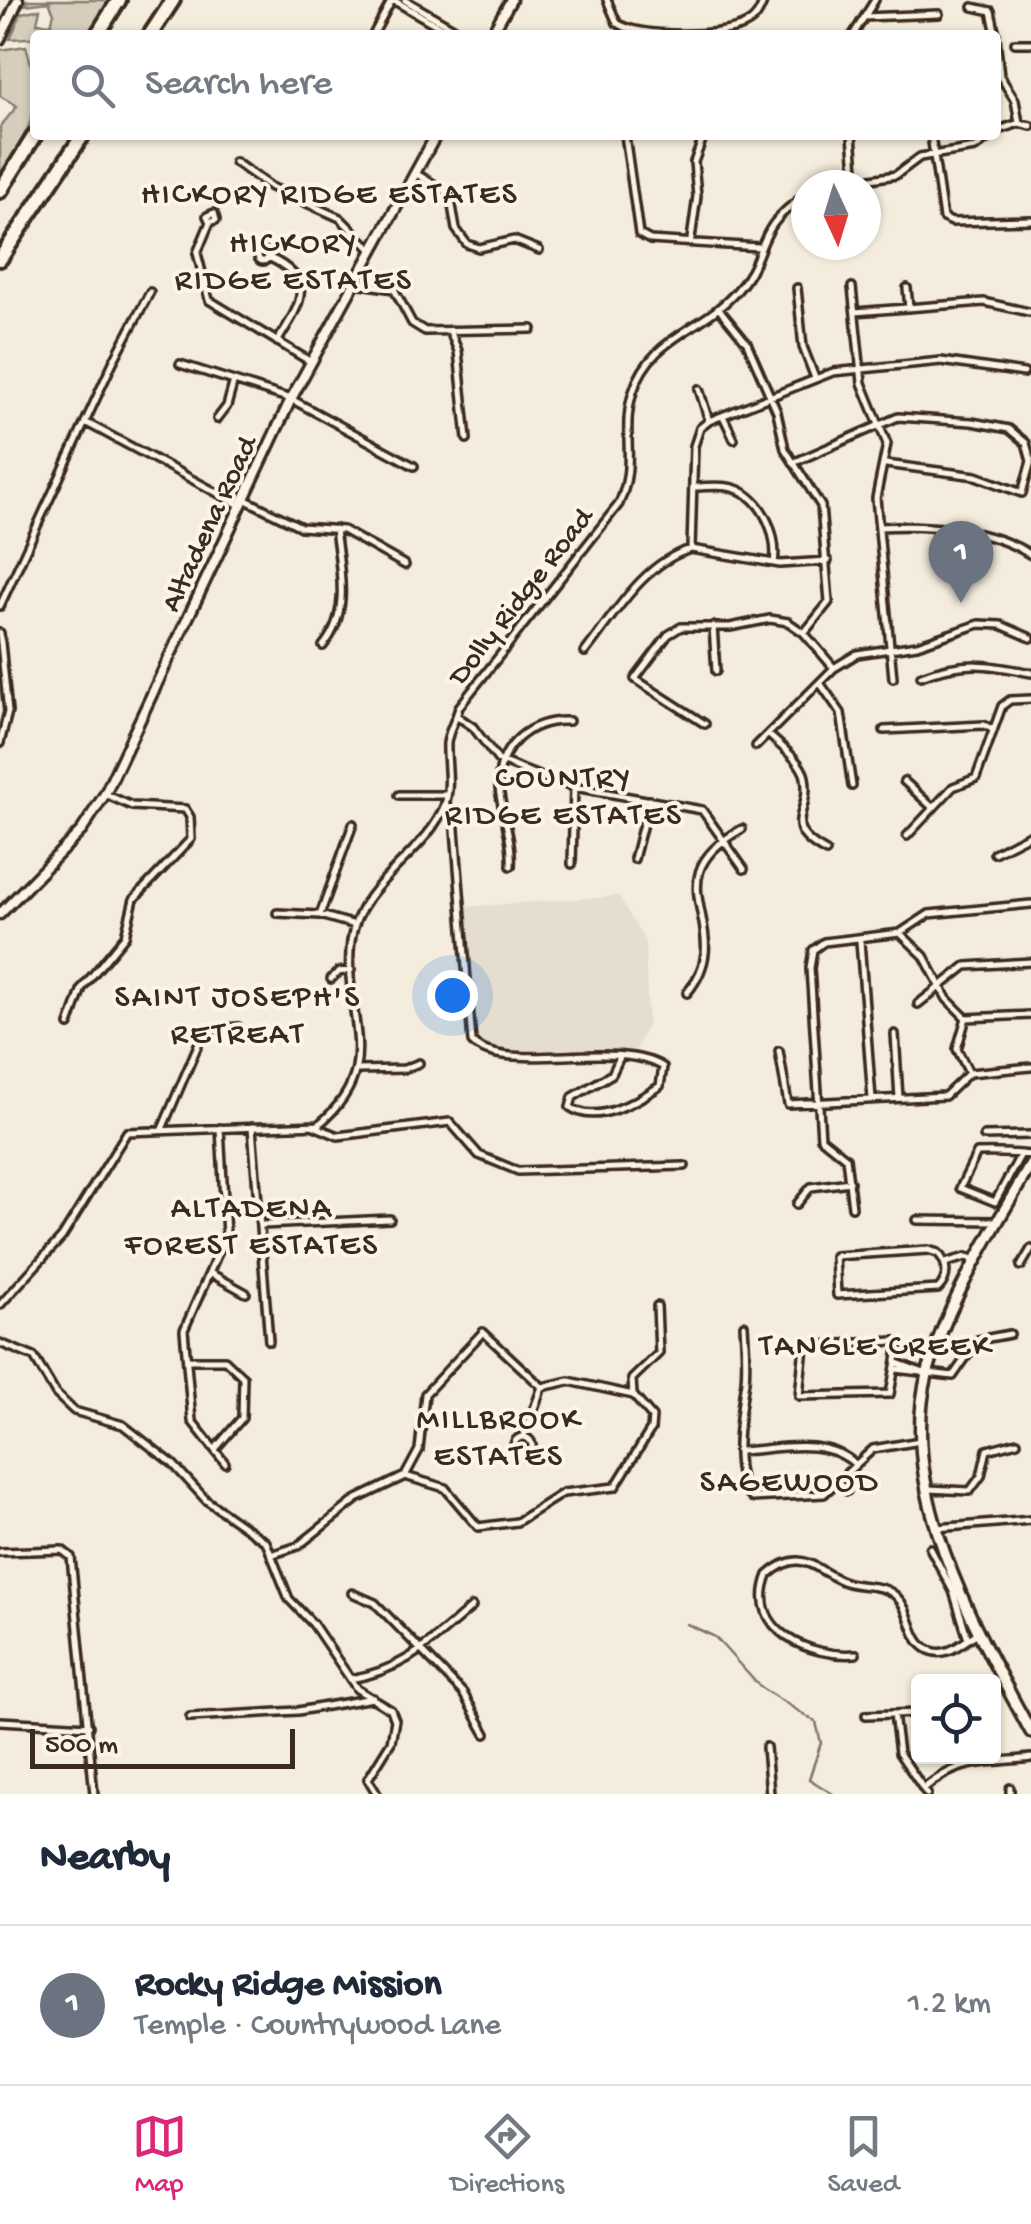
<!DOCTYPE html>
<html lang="en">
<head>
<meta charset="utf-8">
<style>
  body { margin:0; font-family:"Gochi Hand",sans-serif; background:#f2f2f3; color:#1f2937 }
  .controls { position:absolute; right:30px; bottom:30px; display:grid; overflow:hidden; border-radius:10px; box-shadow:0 2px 8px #0004 }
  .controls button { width:90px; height:90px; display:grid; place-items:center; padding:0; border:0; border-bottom:2px solid #e0e1e3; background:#fff; color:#1f2937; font:50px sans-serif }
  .compass { position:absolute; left:791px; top:170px; width:90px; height:90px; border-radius:50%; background:#fff; box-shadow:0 2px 8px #0004; rotate:176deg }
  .scale { position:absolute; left:30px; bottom:25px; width:265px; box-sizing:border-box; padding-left:10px; border:5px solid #3b2a1e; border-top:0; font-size:28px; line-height:35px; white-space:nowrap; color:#3b2a1e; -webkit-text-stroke:8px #fcf5e5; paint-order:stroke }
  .you { position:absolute; left:452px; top:995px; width:35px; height:35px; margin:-25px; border:8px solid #fff; border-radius:50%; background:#1a73e8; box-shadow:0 0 0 15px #1a73e833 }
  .badge { display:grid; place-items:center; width:65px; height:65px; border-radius:50%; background:#db2777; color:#fff; font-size:32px; font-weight:700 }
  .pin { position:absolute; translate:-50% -82px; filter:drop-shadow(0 2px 5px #0008) }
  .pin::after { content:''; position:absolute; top:52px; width:35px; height:30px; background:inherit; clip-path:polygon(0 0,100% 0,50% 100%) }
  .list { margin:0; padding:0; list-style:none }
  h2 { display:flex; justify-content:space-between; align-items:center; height:130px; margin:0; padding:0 40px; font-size:42px }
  h2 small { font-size:32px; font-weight:400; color:#747a83 }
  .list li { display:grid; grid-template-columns:65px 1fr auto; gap:30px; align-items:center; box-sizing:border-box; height:160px; padding:0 40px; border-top:2px solid #e0e1e3 }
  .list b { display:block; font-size:38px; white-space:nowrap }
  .list p { margin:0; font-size:32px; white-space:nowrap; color:#747a83 }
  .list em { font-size:32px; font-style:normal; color:#747a83 }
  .icon { flex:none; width:55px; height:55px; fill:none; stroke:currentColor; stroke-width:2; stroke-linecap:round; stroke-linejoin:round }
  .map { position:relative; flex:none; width:1031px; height:1794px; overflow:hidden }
  .search { position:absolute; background:#fff; box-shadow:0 2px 8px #0004; left:30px; right:30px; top:30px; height:110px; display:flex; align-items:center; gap:25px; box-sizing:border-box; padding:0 35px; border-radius:10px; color:#747a83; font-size:38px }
  .sheet { height:290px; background:#fff }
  nav { display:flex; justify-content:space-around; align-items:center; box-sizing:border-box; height:140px; border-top:2px solid #e0e1e3; background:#fff; font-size:28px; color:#747a83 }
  nav a { display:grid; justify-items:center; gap:5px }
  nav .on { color:#db2777 }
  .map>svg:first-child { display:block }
  .built { fill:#e5ddce }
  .green { fill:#d6cdbd; stroke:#887c6e; stroke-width:2.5 }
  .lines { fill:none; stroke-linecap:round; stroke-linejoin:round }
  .stream { stroke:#817466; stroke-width:2.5 }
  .minor-casing { stroke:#3b2a1e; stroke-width:12 }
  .tertiary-casing { stroke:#3b2a1e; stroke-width:15 }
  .secondary-casing { stroke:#3b2a1e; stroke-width:16 }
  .motorway-casing { stroke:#3b2a1e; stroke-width:20 }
  .minor { stroke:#fcf5e5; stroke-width:5 }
  .tertiary { stroke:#fcf5e5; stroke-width:8 }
  .secondary { stroke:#fcf5e5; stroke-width:9 }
  .motorway { stroke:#fcf5e5; stroke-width:12 }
  .labels { text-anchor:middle; stroke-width:8; stroke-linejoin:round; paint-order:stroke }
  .street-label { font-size:30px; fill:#3b2a1e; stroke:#fcf5e5 }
  .neighbourhood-label { font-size:32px; letter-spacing:2.5px; fill:#3b2a1e; stroke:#fcf5e5 }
</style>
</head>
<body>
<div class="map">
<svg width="1031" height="1794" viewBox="0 0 1031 1794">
  <rect width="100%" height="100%" fill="#f4eddd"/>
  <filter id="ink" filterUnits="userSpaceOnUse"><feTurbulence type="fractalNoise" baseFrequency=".01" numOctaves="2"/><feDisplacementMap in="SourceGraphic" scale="20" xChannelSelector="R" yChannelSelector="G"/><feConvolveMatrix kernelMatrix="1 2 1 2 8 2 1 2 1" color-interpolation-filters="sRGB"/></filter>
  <g filter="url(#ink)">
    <path class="built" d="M619,896L645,942L648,1023L636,1050H489L478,1044L463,907Z"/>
    <path class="green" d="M27,0H110L88,35L10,39L21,13L40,9L37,23L51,24L54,13L49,2L25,5Z
      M26,46C45,108 34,121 0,176V127L17,106L0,96V50Z"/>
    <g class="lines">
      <path class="stream" d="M687,1624L715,1637L760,1687L816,1722L821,1743L809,1779L833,1794"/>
      <defs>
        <path id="minor" d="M393,0L454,35
          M405,0L465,35
          M607,0L617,23C637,38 723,37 745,25C756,20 760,11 764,0
          M973,7L991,11L996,35
          M864,17L939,14
          M373,35L392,0
          M853,35L875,0
          M996,37L1000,76L1015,100L1019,123
          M1015,43H1031
          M996,131L1019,123L1031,126
          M625,135L639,234L650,240L759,247
          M852,135L856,182
          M931,135L943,218L952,222L1031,220
          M235,162L271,187L340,218L372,250
          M415,173L450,194L456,229L467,244L479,248L514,240L539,250
          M833,185L896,175L920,157L975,148L992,135
          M214,213L216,220L210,222L207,216Z
          M210,222L197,253L209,300L311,362
          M691,239L697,196L694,162L704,135
          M258 256a5 5 0 1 1 10 0a5 5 0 1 1-10 0Z
          M268,257C319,280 300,305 277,342
          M355,283L394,289L412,323L425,331L532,329
          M852,287L862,383L887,444L876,498L893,678
          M797,288L803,347L815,378
          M907,288L909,308
          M719,309L747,343L777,412L785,449L821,506L829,602L804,633
          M855,312L984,302L1029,312
          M450,331L458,351L467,439
          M180,364L291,399L414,466
          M699,389L709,421
          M723,416L734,439
          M217,419L227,406L233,384
          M85,422L238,504
          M795,462L898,417L972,422L1009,429L1026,443L1031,461L1022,493L976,476L886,464
          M695,487C705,487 717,485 728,487C761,492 779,535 774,563
          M244,499L301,527L343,530L405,565
          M879,527C927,524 990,528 1031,555
          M691,549L694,446L700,428L709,421L833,372L941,361L1024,373
          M940,571L947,530
          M0,606L113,362L150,292
          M713,626L716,671
          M0,633L8,712L0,743
          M323,646C351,612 340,570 335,529
          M585,652C614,615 644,562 691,549L780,564L828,561
          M921,676C964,660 988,664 1031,673
          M820,683L841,713L852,786
          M457,716L473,727L498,760L544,778L574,787L702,810L744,869
          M705,724L635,679L668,635L681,627H730L770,619L788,622L804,633L834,668
          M884,730L984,725L992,729
          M768,734C780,746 801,760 805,777C812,814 778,826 826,852
          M756,746L834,668L857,654L917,645L979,624L1001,625L1031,638
          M904,781L932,807
          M399,795H446
          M445,803L454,817L472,1042C504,1075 617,1038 663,1067L660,1086C637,1101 597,1126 570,1107L573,1097L612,1074L620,1057
          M907,836L953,787L976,778L1002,706L1010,700L1031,699
          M994,853L1031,834
          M634,859L649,800
          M572,864L574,787
          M511,866C513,840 502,814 499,788C496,746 531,719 569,721
          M277,913L320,915L355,925
          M320,915L353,824
          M900,933L924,956L947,999L966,1018
          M860,941L872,1099
          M331,979L338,972L351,970
          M687,993C742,927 647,881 742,829
          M918,1004L966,966L1031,962
          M966,1018L1031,1015
          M966,1018L957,1049L969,1073
          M69,1025L82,988L125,936L134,899L191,839L190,817L185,809L132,806L105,794
          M895,1034L899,1098
          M779,1051L788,1104L945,1096L969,1073L1031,1067
          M358,1070L404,1069L419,1063
          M314,1126L338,1136L450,1122L479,1155L518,1171L685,1166
          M252,1127L269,1341
          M220,1128L226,1235L184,1330L192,1421L225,1463
          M162,1129L201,1038L217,1029L238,1027
          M984,1136L1031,1135
          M1021,1154L995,1202L960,1188L977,1153C996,1152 1012,1153 1031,1155
          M797,1204L811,1187L850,1182
          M852,1207L846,1158L821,1138L810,968L813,950L824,942L900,933L929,914L1031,904
          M917,1220L996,1221
          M262,1225L390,1219
          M928,1250L938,1253C948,1264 949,1278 938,1289L837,1295L835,1256Z
          M945,1263L966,1257L976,1260
          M1021,1266L1031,1249
          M210,1273L246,1293
          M0,1305L62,1237L127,1132L318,1125C389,1066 341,1017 351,941C359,881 427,855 445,804C452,785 446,762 447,743C449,729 456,720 459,707L619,504C638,461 620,432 633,392C650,337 701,331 736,292C770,255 751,230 806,195
          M744,1325C745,1343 747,1363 745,1381C741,1410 728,1477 752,1498L824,1494L873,1449L920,1441
          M895,1341L899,1344L890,1394L799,1396L804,1346Z
          M0,1343L34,1357L56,1394L74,1411L123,1425L173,1464L206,1500L266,1542L289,1599L313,1624L357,1689L391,1710L395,1720L391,1742L368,1779L377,1794
          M187,1360H225L243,1377L242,1418L216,1448
          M897,1363L924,1373
          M896,1369L953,1376L978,1340L1010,1334
          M542,1387L569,1381L633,1395
          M524,1435L542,1387
          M514 1446a9 9 0 1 1 18 0a9 9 0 1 1-18 0Z
          M740,1451C778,1449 826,1436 856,1465
          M405,1476L445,1488L478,1527L517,1522L563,1493L615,1487L651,1429L652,1417L633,1395L632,1379L659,1353L657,1306
          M839,1483L847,1491
          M928,1489L970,1491L981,1476L987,1450L1017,1442
          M936,1528L1031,1520
          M930,1548L953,1591L968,1639
          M0,1552L62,1550L71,1557L94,1794
          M274,1554L298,1546L357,1499L405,1476L419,1450L425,1394L483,1332L542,1387
          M352,1593L375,1603L463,1693L486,1734
          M856,1654C811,1658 746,1631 768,1575C802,1545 815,1571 845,1582C863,1588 883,1583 897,1597C912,1612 910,1641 929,1650C948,1659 963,1641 978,1633
          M350,1679C407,1669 429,1643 472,1607
          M894,1714L899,1753L927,1794
          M866,1715L918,1713
          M190,1717L298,1711L373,1698
          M0,1721L89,1726
          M766,1747L770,1794
          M1010,1788V1794
          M923,1789C962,1757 985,1764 1031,1758"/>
        <path id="tertiary" d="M491,35L511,0
          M0,39L18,0
          M0,914L82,830L105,794L291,399L436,135"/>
        <path id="secondary" d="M1031,1164C995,1227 945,1305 927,1375C897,1493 976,1631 1031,1732"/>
        <path id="motorway" d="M97,35L119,0
          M150,35L173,0
          M0,191L35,135
          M0,259L83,135"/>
      </defs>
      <use href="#minor" class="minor-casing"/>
      <use href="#tertiary" class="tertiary-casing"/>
      <use href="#secondary" class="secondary-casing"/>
      <use href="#motorway" class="motorway-casing"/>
      <use href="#minor" class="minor"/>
      <use href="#tertiary" class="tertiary"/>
      <use href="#secondary" class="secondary"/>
      <use href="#motorway" class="motorway"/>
    </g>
  </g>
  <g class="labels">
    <g class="street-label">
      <text transform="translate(207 523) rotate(-65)" y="10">Altadena Road</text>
      <text transform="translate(519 595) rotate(-52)" y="10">Dolly Ridge Road</text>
    </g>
    <g class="neighbourhood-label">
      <text x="330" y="202">HICKORY RIDGE ESTATES</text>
      <text x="294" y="251">HICKORY<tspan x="294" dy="37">RIDGE ESTATES</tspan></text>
      <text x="564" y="786">COUNTRY<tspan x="564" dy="37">RIDGE ESTATES</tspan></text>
      <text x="238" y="1005">SAINT JOSEPH'S<tspan x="238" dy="37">RETREAT</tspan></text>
      <text x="252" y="1216">ALTADENA<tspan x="252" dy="37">FOREST ESTATES</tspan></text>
      <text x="876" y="1354">TANGLE CREEK</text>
      <text x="499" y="1427">MILLBROOK<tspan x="499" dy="37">ESTATES</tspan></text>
      <text x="790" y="1490">SAGEWOOD</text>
    </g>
  </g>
</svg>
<div class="controls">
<button><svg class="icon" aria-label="locate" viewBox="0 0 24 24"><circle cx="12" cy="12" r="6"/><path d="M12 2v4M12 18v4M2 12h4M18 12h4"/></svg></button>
</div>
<svg class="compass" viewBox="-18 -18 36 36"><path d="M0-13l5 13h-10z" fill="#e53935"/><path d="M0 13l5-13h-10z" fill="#747a83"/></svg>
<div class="scale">500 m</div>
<div class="you"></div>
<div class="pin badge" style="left:961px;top:603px;background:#6b7280">1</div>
<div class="search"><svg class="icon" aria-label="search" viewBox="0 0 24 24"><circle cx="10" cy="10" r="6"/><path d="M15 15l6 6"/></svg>Search here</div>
</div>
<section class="sheet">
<h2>Nearby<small></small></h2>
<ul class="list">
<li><span class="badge" style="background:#6b7280">1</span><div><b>Rocky Ridge Mission</b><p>Temple · Countrywood Lane</p></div><em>1.2 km</em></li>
</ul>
</section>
<nav>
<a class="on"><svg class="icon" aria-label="map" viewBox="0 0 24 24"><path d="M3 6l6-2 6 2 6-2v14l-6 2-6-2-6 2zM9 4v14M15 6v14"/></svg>Map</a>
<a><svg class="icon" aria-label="directions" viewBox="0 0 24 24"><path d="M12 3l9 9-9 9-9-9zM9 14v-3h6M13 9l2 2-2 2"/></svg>Directions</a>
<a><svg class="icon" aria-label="saved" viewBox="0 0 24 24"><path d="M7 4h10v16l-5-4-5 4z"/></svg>Saved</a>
</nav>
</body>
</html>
